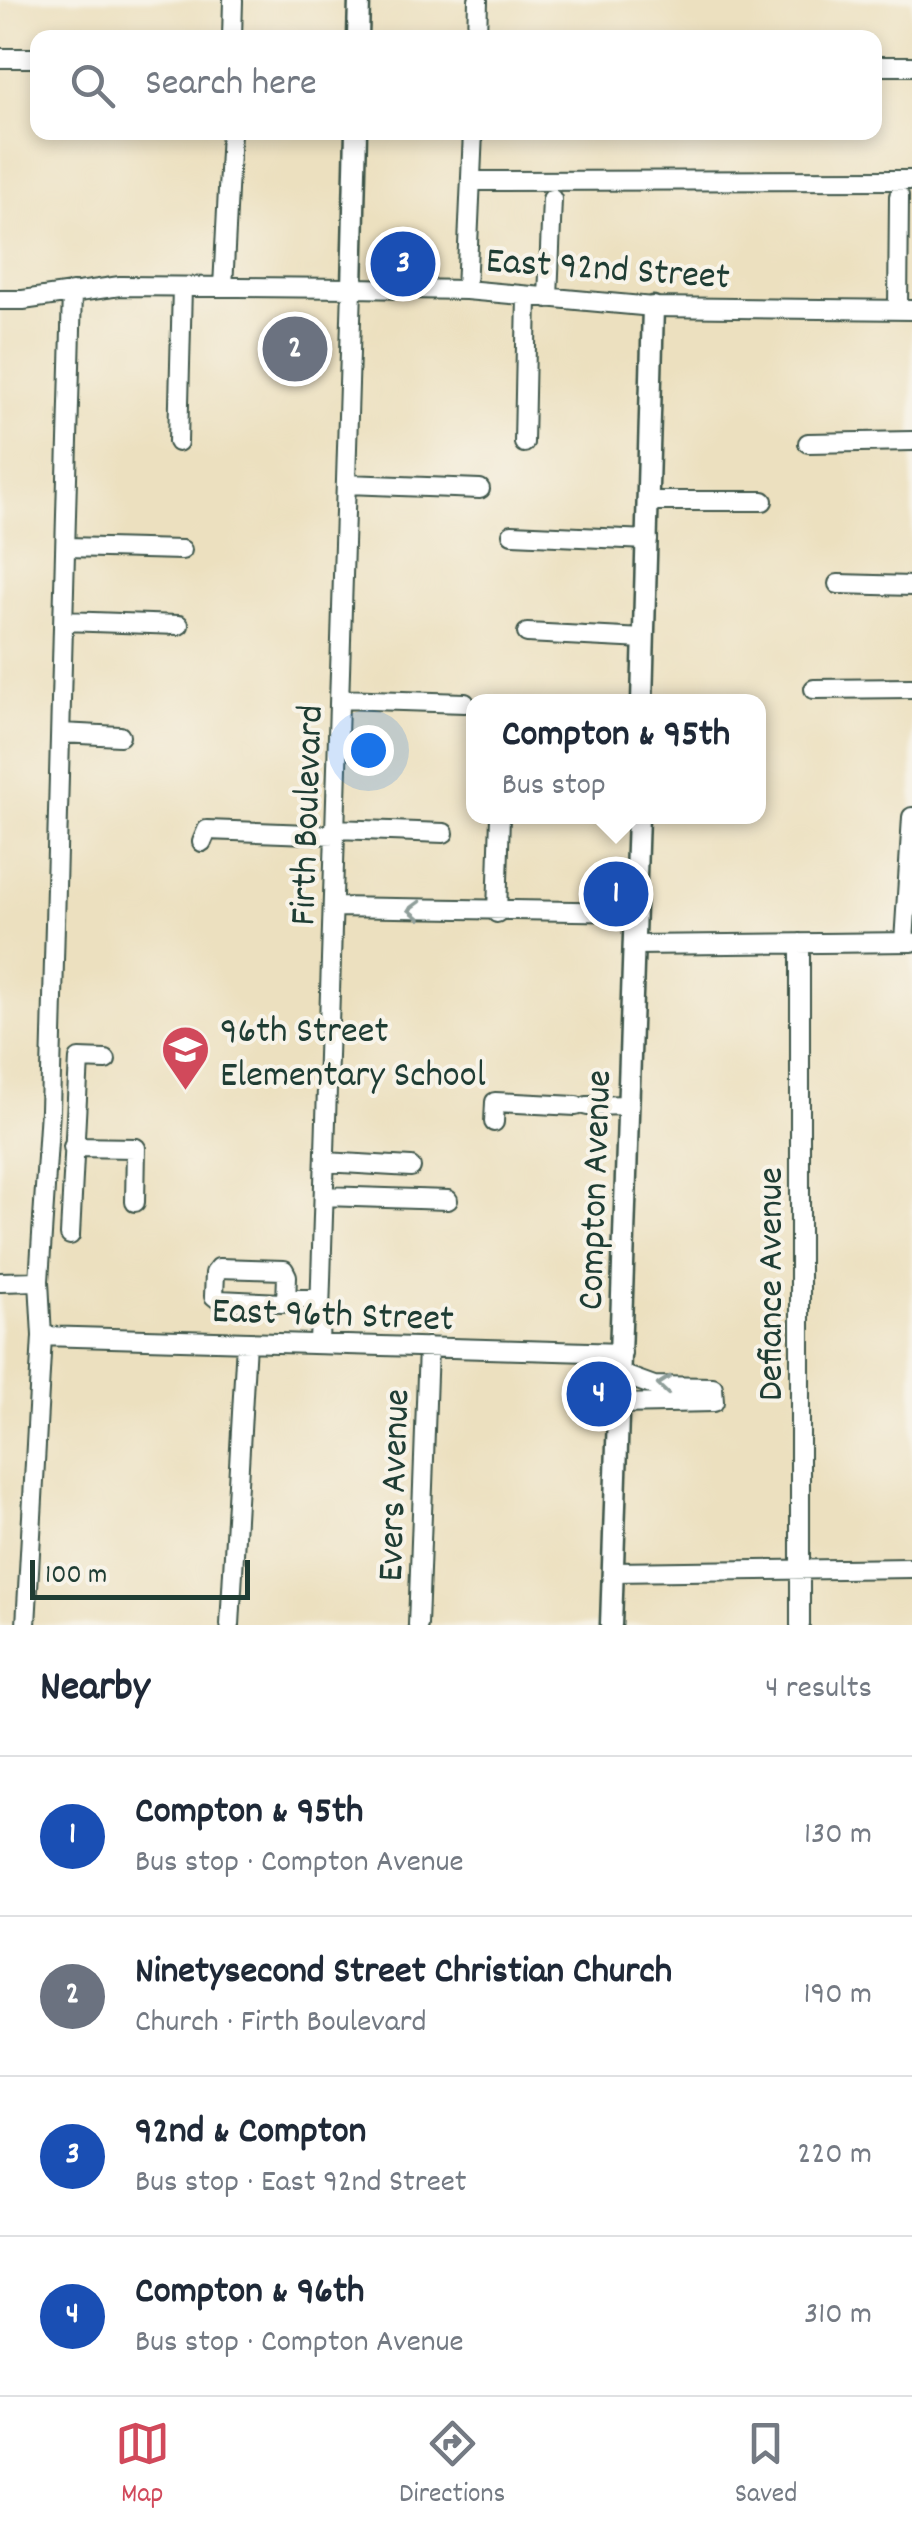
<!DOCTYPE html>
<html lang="en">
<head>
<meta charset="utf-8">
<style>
  body { margin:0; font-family:Dekko,sans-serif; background:#f2f2f3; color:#1f2937 }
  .scale { position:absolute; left:30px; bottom:25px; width:220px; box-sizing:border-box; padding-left:10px; border:5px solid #1f3d34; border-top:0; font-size:28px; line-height:35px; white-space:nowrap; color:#1f3d34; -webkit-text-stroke:8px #f7f3e8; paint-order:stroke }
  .you { position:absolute; left:368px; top:750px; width:35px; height:35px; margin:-25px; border:8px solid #fff; border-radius:50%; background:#1a73e8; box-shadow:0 0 0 15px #1a73e833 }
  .badge { display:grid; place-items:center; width:65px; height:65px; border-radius:50%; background:#d1495b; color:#fff; font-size:32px; font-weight:700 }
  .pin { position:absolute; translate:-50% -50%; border:5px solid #fff; box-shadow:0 2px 10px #0006 }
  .popup { position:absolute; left:466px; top:694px; width:300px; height:130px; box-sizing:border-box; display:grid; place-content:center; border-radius:20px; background:#fff; filter:drop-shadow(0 2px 8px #0005); font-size:32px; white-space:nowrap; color:#747a83 }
  .popup b { font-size:38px; color:#1f2937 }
  .popup::after { content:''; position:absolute; left:50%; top:100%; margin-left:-20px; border:20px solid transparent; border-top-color:#fff }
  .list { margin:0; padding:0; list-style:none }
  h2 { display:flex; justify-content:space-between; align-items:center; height:130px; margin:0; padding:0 40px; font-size:42px }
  h2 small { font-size:32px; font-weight:400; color:#747a83 }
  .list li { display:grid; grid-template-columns:65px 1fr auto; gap:30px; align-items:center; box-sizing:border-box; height:160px; padding:0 40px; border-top:2px solid #e0e1e3 }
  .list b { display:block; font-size:38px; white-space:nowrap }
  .list p { margin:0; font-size:32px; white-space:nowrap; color:#747a83 }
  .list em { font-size:32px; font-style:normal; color:#747a83 }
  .icon { flex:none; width:55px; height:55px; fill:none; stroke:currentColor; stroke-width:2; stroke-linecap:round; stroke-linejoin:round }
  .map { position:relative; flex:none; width:912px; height:1625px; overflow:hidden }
  .search { position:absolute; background:#fff; box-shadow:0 5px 15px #0003; left:30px; right:30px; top:30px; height:110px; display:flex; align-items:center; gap:25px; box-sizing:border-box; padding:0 35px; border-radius:20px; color:#747a83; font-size:38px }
  .sheet { height:770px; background:#fff }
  nav { display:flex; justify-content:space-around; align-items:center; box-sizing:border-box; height:140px; border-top:2px solid #e0e1e3; background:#fff; font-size:28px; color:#747a83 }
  nav a { display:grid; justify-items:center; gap:5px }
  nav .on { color:#d1495b }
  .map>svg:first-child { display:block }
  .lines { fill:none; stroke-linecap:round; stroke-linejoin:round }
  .minor-casing { stroke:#3e5549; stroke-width:22 }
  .major-casing { stroke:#3e5549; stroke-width:25 }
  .minor { stroke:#fff; stroke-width:18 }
  .major { stroke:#fff; stroke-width:20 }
  .oneway { stroke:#8f9e9a }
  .labels { text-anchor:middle; stroke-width:8; stroke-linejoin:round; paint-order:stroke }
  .street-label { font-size:38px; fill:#1f3d34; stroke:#f7f3e8 }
  .poi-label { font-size:38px; fill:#1f3d34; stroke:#f7f3e8; text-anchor:start }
</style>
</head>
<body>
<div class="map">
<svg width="912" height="1625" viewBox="0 0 912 1625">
  <rect width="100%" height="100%" fill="#f7f3e8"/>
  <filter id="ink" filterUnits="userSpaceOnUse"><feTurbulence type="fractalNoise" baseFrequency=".01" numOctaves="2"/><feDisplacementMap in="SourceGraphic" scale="20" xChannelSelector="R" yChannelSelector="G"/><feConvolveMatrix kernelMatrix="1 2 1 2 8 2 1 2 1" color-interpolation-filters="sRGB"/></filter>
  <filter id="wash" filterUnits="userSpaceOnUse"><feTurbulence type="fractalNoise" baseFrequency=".0048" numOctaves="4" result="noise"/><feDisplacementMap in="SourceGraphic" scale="40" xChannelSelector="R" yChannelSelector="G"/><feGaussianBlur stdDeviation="2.25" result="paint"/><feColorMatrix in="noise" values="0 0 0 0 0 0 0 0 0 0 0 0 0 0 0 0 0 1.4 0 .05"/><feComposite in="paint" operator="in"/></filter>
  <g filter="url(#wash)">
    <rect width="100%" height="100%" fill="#ece0bf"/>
  </g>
  <g filter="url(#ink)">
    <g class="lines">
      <defs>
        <path id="minor" d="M232,38L233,0
          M477,38L478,0
          M0,58H38
          M874,66H912
          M471,181L912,180
          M223,287L231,132
          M466,290L473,132
          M548,298L552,199
          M0,300H23L120,286L352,288L466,290L653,307L912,310
          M898,310L899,196
          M178,442L182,287
          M524,443L527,296
          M808,443L912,441
          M347,484L480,489
          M649,501H763
          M512,534L648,540
          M67,547L182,550
          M838,584L912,586
          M64,621L179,625
          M527,633L644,639
          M814,689L912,688
          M340,699L465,703
          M61,733L120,736
          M336,829L444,833
          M202,842L207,830L335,835
          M333,907L635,912
          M497,913L500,816
          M904,942L912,817
          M634,945L912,942
          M587,1106L629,1105
          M494,1122L495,1102L576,1106
          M73,1147L136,1148L135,1202
          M325,1162L411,1167
          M324,1196L448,1200
          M70,1235L79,1059L106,1060
          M0,1282L39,1281
          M286,1301L287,1276L284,1270L219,1268L215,1273L214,1296L219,1300L282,1303L294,1299H320
          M42,1336L622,1353
          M319,1344L352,288
          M619,1404L714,1402L713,1387L654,1386L621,1374
          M613,1572L912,1568
          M26,1625L42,1336L39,1281L50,1110L72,292
          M230,1625L246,1342
          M418,1625L428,1347
          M800,1625V943"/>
        <path id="major" d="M358,38L359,0
          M352,288L356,132
          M642,702L653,307
          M611,1625L638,816"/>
      </defs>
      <use href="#minor" class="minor-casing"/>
      <use href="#major" class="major-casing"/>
      <use href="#minor" class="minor"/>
      <use href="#major" class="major"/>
    </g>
    <defs><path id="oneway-chevron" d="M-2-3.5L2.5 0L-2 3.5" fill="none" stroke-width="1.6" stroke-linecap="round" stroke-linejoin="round" transform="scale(2.5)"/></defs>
    <g class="oneway">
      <use href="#oneway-chevron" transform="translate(415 910) rotate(-178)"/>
      <use href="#oneway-chevron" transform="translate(664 1385) rotate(-175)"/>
    </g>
  </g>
  <defs>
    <symbol id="school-pin" viewBox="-11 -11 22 30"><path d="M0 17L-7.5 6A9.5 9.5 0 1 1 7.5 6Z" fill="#d1495b" stroke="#f7f3e8"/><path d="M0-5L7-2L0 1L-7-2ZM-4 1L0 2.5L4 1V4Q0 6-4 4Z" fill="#fff"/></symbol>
  </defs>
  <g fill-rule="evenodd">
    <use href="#school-pin" x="158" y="1022" width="55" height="75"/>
  </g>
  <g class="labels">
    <g class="street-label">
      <text transform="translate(608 266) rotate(4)" y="13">East 92nd Street</text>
      <text transform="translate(304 815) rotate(-88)" y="13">Firth Boulevard</text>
      <text transform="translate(592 1190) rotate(-88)" y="13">Compton Avenue</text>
      <text transform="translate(768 1284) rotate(-90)" y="13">Defiance Avenue</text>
      <text transform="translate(333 1312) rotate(2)" y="13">East 96th Street</text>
      <text transform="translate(391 1485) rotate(-88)" y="13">Evers Avenue</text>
    </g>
    <g class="poi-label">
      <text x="220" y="1041">96th Street<tspan x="220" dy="44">Elementary School</tspan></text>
    </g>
  </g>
</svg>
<div class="scale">100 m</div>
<div class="you"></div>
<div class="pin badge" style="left:616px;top:894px;background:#1a4fb4">1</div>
<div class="popup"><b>Compton &amp; 95th</b>Bus stop</div>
<div class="pin badge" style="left:295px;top:349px;background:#6b7280">2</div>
<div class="pin badge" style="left:403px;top:264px;background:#1a4fb4">3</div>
<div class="pin badge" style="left:599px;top:1394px;background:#1a4fb4">4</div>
<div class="search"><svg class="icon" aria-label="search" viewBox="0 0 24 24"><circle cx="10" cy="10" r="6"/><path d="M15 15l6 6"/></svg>Search here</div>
</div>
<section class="sheet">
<h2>Nearby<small>4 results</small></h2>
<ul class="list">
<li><span class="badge" style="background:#1a4fb4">1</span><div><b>Compton &amp; 95th</b><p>Bus stop · Compton Avenue</p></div><em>130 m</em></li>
<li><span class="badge" style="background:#6b7280">2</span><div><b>Ninetysecond Street Christian Church</b><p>Church · Firth Boulevard</p></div><em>190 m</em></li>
<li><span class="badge" style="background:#1a4fb4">3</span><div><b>92nd &amp; Compton</b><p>Bus stop · East 92nd Street</p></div><em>220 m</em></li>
<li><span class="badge" style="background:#1a4fb4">4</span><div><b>Compton &amp; 96th</b><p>Bus stop · Compton Avenue</p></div><em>310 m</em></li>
</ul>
</section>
<nav>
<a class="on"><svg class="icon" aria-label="map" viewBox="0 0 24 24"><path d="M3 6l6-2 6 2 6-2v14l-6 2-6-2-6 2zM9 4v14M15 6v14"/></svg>Map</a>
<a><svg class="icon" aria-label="directions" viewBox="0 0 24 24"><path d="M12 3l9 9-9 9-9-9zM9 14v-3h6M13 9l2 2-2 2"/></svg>Directions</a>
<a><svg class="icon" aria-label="saved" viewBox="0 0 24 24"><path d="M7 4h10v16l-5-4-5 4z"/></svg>Saved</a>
</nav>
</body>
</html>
